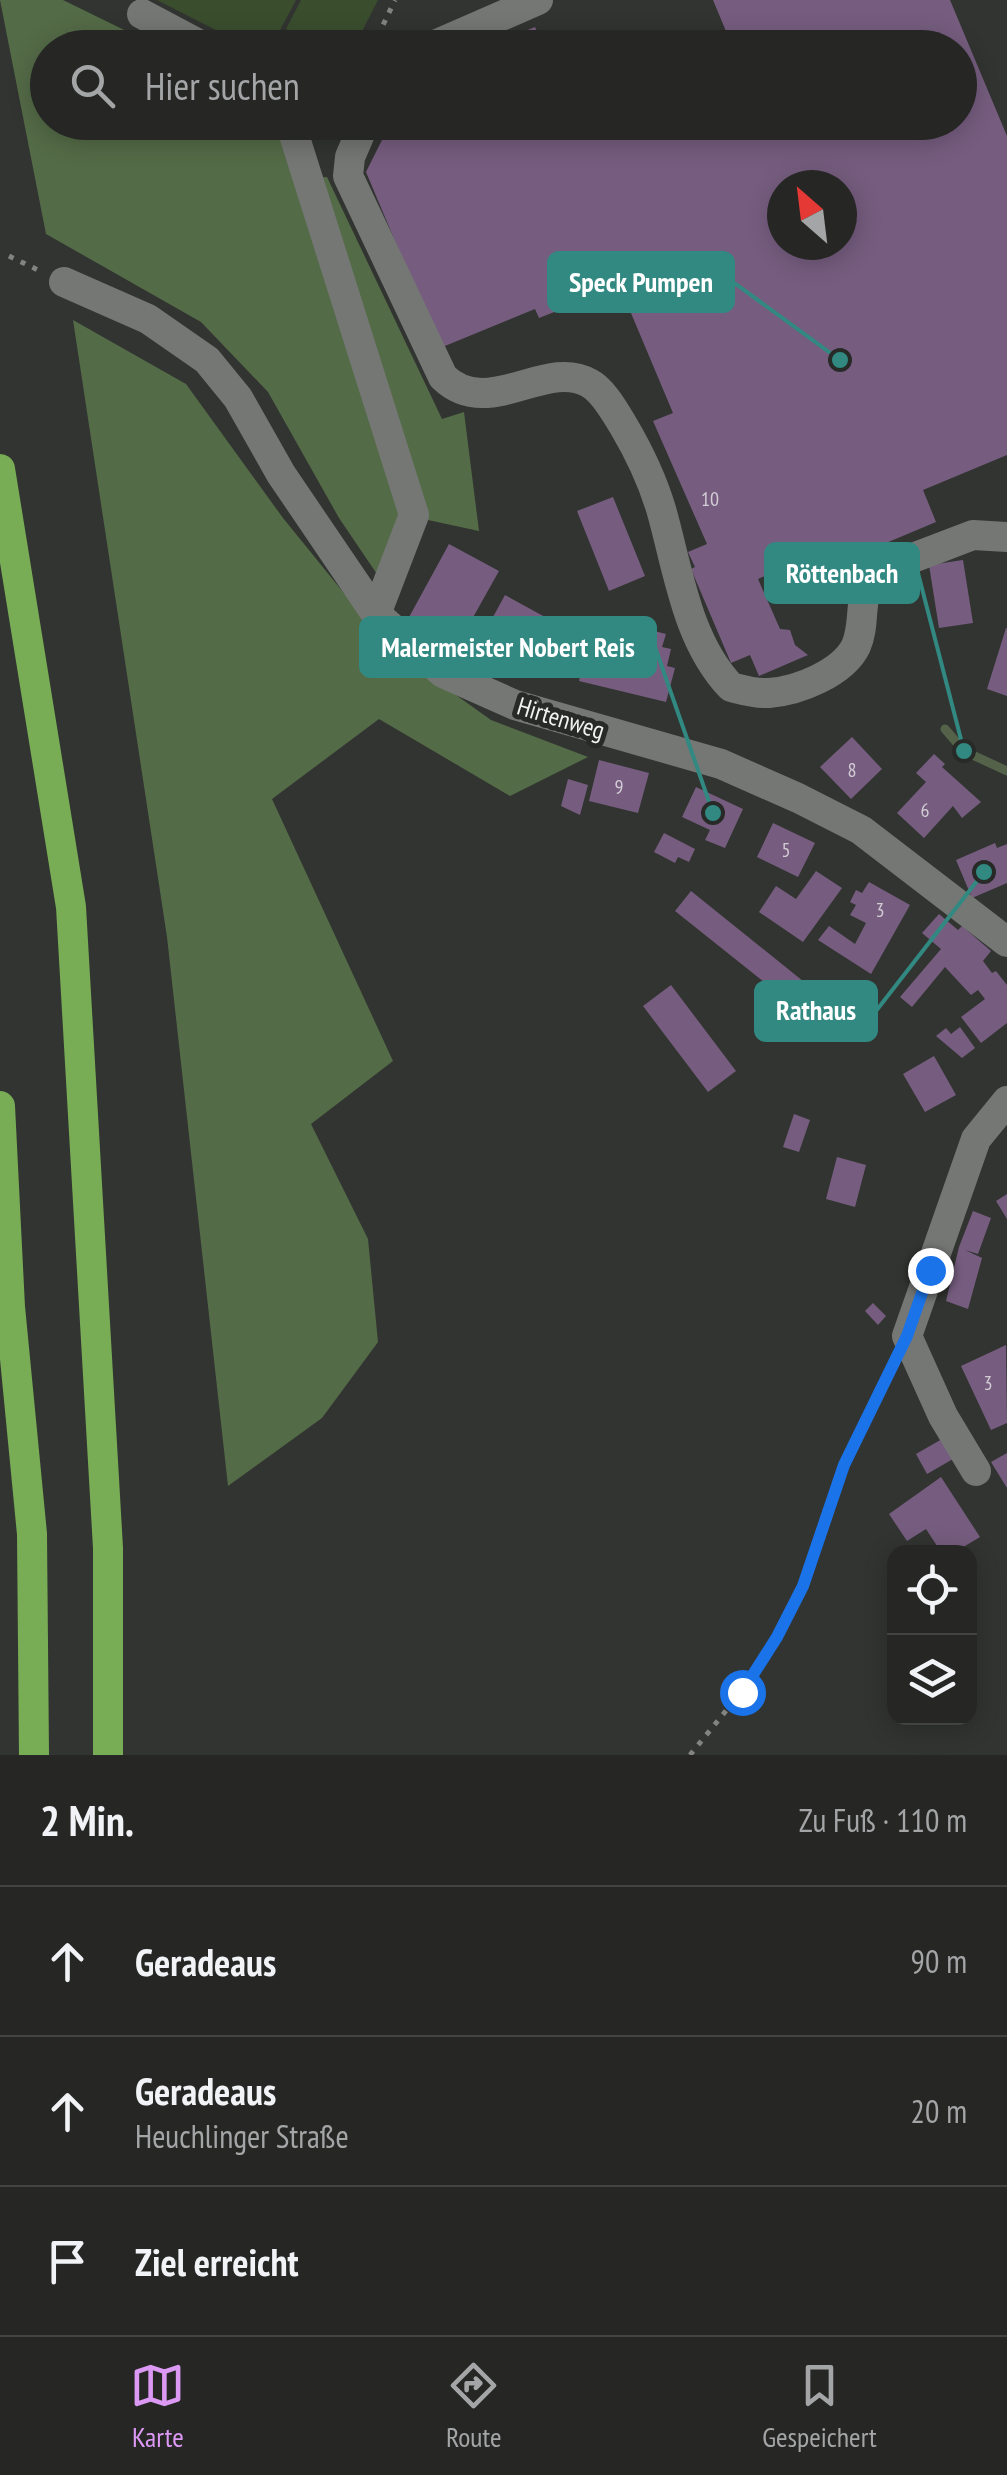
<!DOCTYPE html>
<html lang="de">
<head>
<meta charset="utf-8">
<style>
  body { margin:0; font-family:"PT Sans Narrow",sans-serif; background:#323332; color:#f1f3f6 }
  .controls { position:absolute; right:30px; bottom:30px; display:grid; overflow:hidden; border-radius:20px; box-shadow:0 5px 25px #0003 }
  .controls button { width:90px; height:90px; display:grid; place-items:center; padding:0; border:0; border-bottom:2px solid #424442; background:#262725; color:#f1f3f6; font:50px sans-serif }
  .compass { position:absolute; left:767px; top:170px; width:90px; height:90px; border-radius:50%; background:#262725; box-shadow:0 5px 25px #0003; rotate:332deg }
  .stop { position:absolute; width:30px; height:30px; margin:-22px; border:8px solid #1a73e8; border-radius:50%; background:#fff }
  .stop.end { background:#1a73e8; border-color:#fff; box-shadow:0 2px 10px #0008 }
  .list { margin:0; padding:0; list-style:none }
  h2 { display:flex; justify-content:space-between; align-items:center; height:130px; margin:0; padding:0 40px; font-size:42px }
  h2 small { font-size:32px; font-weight:400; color:#a4a5a7 }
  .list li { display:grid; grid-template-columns:65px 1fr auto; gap:30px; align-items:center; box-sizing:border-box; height:150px; padding:0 40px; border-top:2px solid #424442 }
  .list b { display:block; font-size:38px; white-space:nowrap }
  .list p { margin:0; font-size:32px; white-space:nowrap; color:#a4a5a7 }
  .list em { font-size:32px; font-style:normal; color:#a4a5a7 }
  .icon { flex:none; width:55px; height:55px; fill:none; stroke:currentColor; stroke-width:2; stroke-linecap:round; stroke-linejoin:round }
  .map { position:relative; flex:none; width:1007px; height:1755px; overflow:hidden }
  .search { position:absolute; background:#262725; box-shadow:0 5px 25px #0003; left:30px; right:30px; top:30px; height:110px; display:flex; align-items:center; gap:25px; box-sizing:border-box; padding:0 35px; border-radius:55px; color:#a4a5a7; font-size:38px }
  .sheet { height:580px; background:#262725 }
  nav { display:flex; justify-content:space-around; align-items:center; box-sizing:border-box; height:140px; border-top:2px solid #424442; background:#262725; font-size:28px; color:#a4a5a7 }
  nav a { display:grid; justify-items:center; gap:5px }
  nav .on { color:#dc99f4 }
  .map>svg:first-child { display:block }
  .green { fill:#3a4e2e }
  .forest { fill:#546b47 }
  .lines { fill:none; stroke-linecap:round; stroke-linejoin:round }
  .stream { stroke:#54624a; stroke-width:9 }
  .building { fill:#765d7f; fill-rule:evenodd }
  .path { stroke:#828482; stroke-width:5; stroke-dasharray:5 8; stroke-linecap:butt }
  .minor { stroke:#757774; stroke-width:30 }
  .highway { stroke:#78ad55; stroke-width:30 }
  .route { stroke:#1a73e8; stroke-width:12 }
  .labels { text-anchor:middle; stroke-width:10; stroke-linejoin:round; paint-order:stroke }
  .number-label { font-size:20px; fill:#d2cdd4 }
  .street-label { font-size:25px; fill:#f0f2f0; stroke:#282a27 }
  .leader { fill:none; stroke:#318982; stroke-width:4 }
  .callout-dot { fill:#318982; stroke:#282a27; stroke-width:4 }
  .callout { fill:#318982; stroke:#318982; stroke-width:4 }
  .callout-label { font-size:28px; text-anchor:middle; font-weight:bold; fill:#fff }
</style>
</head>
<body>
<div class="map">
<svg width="1007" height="1755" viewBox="0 0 1007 1755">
  <rect width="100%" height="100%" fill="#323431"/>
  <path class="green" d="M157,0H296L271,47H249Z
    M301,0H378L354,47H324L286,29Z"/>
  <path class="forest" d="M0,0H63L159,47L48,48V122L273,123L298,179L327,177L442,419L464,412L479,531L400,514L381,580L339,518L268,392L201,322L46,234Z
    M73,320L186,384L283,518L386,645L491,720L588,757L510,796L379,719L272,799L393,1061L311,1124L368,1239L378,1342L322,1418L228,1486L167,937Z"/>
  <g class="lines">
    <path class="stream" d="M945,729L964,751L1007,771"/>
  </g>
  <path class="building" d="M713,0H950L1007,136V455L923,490L936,522L774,590L767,575L758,579L780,629L790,630L795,645L808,655L759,676L750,655L731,663L691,569L695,567L688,552L707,544L653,421L673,413L615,275L612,276L616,287L597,294L593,284L563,297L567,307L539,318L535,309L440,348L366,172L391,122H575L577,128L590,122H960V48H733ZM782,185H842V245H782Z
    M535,27L544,47H485Z
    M570,38L574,48H548Z
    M613,497L645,576L609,591L577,511Z
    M449,544L499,571L457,646L408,619Z
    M963,560L973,623L939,628L929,565Z
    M505,595L567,629L548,663L487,628Z
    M1006,628H1007V696L987,689Z
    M654,631L666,634L662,647L671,649L667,666L675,668L666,702L579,681L587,645L647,659Z
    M852,737L882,769L851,799L820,767Z
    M934,754L945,764L942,767L981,802L962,818L953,806L924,838L897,813L926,782L916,773Z
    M599,760L649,773L638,813L589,801Z
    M568,779L588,785L580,815L561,806Z
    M696,787L743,809L725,848L705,840L710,830L682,817Z
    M773,823L815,843L798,877L757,857Z
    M664,833L695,849L689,862L678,857L675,863L654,852Z
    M995,843L997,848L1007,844V883L972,898L956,860Z
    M816,871L842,888L803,942L759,912L776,886L796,899Z
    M869,882L910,905L871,974L818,940L829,926L855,944L866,923L850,915L856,905L850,902L856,890L862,893Z
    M691,891L824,998L808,1017L675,911Z
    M939,914L958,930L962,926L991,951L983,961L992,973L996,971L1007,985V1023L981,1043L961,1017L985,999L978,990L971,995L945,967L912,1007L900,997L941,949L922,933Z
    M671,985L736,1071L708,1092L643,1006Z
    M960,1027L975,1048L962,1058L936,1036L946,1028L951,1034Z
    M934,1056L956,1095L925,1112L903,1074Z
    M794,1114L810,1120L799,1152L783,1147Z
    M837,1157L866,1165L855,1207L826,1199Z
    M1007,1194V1219L996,1201Z
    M973,1211L991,1218L978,1254L965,1250L982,1258L968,1309L946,1301L959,1247Z
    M873,1303L886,1316L878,1325L865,1311Z
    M1006,1345L1007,1423L991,1430L961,1366Z
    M942,1439L953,1459L927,1474L916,1454Z
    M1007,1453V1488L991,1462Z
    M941,1477L980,1537L955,1552H941L926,1529L907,1541L889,1514Z"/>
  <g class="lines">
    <path class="path" d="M372,48L395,0
      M9,256L38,270
      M690,1755L742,1691L777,1637L803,1586L844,1465L890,1370"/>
    <path class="minor" d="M142,14L206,48
      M428,48L538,0
      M290,122L414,515L376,614
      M365,122L350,157L348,176L443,377C488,421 545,358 589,383C603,390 615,412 623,425C639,452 652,479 661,509C678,568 686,640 731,687C743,690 756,694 769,693C798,691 843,673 856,646C867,621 856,595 876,572L973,535L1007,537
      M64,282L148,319L207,360L238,398L281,474L376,614L443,673L515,705L721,764L798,798L861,830L1007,942
      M976,1471L943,1416L907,1336L976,1139L1007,1101"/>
    <path class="highway" d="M0,469L71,907L108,1548V1755
      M0,1106L10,1307L32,1534L34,1755"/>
  </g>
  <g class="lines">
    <path class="route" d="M742,1692L777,1637L803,1586L844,1465L907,1336L930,1270"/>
  </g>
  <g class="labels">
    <g class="number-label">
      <text x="710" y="506">10</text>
      <text x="852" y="777">8</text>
      <text x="619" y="794">9</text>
      <text x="925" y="817">6</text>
      <text x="786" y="857">5</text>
      <text x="880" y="917">3</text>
      <text x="988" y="1390">3</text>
    </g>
    <g class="street-label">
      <text transform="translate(561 718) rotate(17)" y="9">Hirtenweg</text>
    </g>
  </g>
  <path class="leader" d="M840 360L733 282M964 751L918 573M713 813L655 647M984 872L876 1011"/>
  <g class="callout-dot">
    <circle cx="840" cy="360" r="10"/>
    <circle cx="964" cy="751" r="10"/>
    <circle cx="713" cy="813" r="10"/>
    <circle cx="984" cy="872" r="10"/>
  </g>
  <g class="callout">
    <rect x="549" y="253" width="184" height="58" rx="10"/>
    <rect x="766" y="544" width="152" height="58" rx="10"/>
    <rect x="361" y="618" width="294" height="58" rx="10"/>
    <rect x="756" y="982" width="120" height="58" rx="10"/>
  </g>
  <g class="callout-label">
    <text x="641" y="292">Speck Pumpen</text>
    <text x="842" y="583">Röttenbach</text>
    <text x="508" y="657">Malermeister Nobert Reis</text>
    <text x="816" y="1020">Rathaus</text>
  </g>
</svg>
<div class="controls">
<button><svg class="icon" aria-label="locate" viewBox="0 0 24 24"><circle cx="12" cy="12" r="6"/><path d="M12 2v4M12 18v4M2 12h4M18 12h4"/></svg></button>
<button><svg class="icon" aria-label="layers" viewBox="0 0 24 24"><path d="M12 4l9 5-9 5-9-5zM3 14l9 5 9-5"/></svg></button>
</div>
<svg class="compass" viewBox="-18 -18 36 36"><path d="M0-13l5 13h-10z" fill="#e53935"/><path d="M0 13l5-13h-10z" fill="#a4a5a7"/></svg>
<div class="stop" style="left:742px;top:1692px"></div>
<div class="stop end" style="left:930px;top:1270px"></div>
<div class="search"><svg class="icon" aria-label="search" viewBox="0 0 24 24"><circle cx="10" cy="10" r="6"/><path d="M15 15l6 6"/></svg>Hier suchen</div>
</div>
<section class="sheet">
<h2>2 Min.<small>Zu Fuß · 110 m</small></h2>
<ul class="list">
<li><svg class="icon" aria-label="ahead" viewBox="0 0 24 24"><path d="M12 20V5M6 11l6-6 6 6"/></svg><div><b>Geradeaus</b></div><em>90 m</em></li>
<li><svg class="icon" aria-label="ahead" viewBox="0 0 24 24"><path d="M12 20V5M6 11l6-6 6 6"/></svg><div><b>Geradeaus</b><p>Heuchlinger Straße</p></div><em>20 m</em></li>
<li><svg class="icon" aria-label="arrive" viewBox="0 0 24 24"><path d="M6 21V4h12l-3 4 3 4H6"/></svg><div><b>Ziel erreicht</b></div></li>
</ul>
</section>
<nav>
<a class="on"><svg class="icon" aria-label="map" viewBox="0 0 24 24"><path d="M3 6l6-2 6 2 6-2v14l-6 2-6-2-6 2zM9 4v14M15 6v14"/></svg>Karte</a>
<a><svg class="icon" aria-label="directions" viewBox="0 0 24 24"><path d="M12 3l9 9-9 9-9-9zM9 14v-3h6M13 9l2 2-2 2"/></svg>Route</a>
<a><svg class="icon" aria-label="saved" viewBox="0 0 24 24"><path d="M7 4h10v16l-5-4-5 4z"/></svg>Gespeichert</a>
</nav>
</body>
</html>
